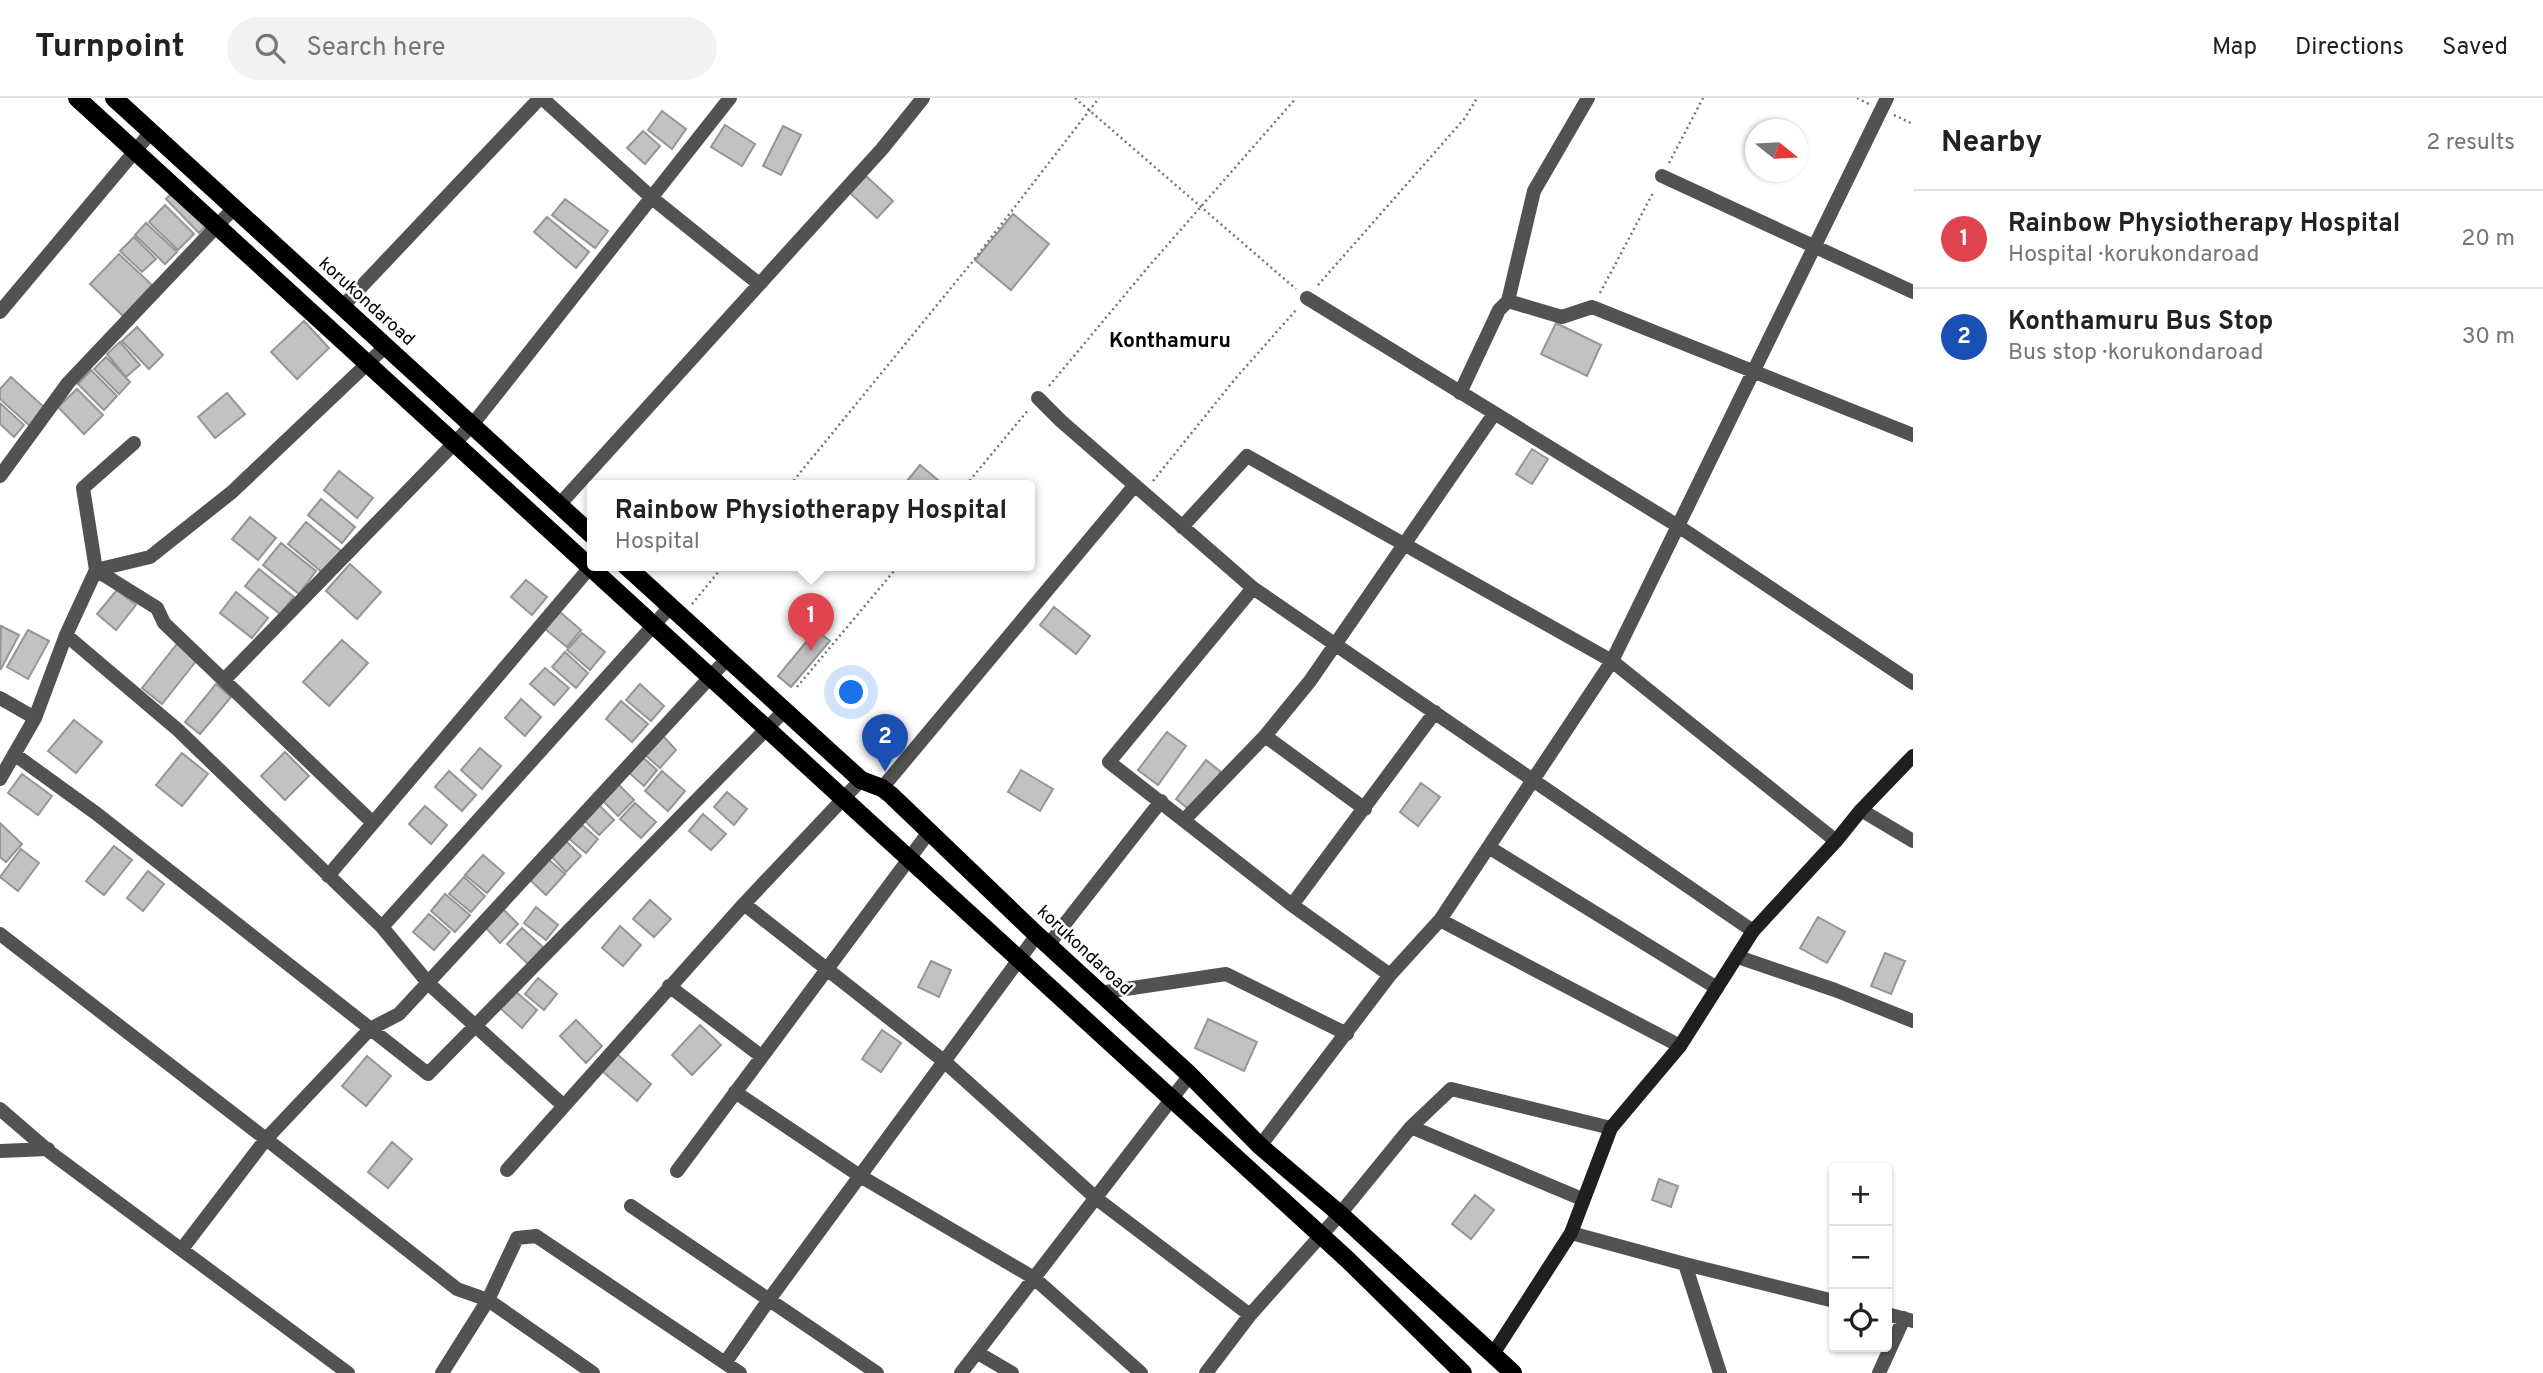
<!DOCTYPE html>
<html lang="en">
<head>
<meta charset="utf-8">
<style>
  body { margin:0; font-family:Overpass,sans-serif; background:#f2f2f2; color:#222 }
  .controls { position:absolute; right:21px; bottom:21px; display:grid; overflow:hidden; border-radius:7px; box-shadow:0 2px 5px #0004 }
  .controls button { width:63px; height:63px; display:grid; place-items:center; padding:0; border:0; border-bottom:2px solid #e0e0e0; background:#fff; color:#222; font:35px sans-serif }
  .compass { position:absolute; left:1745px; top:21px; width:63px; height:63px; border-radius:50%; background:#fff; box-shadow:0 2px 5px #0004; rotate:108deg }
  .you { position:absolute; left:852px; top:595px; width:24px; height:24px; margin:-18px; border:5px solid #fff; border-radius:50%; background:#1a73e8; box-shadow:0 0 0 10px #1a73e833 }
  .badge { display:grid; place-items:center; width:46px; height:46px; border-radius:50%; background:#7c3aed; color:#fff; font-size:23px; font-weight:700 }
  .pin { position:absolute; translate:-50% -58px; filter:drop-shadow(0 2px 4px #0008) }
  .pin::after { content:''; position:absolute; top:37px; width:24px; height:21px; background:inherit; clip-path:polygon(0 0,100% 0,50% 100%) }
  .popup { position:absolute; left:587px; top:382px; width:448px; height:91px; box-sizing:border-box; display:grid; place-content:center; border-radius:7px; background:#fff; filter:drop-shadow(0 2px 5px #0005); font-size:23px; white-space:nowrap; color:#767676 }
  .popup b { font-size:26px; color:#222 }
  .popup::after { content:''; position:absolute; left:50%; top:100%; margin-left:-14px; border:14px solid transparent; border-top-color:#fff }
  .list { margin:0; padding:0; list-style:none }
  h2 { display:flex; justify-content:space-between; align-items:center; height:91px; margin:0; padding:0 28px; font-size:30px }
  h2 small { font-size:23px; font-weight:400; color:#767676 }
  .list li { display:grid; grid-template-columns:46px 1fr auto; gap:21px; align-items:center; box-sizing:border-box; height:98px; padding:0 28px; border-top:2px solid #e0e0e0 }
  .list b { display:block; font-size:26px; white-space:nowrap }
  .list p { margin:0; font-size:23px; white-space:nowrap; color:#767676 }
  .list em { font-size:23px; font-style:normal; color:#767676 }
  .icon { flex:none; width:38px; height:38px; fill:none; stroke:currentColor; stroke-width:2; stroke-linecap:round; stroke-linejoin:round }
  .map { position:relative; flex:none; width:1913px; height:1275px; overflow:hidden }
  header { display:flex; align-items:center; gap:42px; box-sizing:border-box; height:98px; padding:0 35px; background:#fff; border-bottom:2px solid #e0e0e0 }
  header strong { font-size:33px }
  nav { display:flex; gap:38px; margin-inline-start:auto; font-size:24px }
  .search { width:490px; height:63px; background:#f2f2f2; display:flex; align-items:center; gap:18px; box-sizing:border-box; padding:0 24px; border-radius:38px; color:#767676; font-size:26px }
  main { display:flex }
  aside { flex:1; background:#fff }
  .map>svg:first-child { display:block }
  .building { fill:#c2c2c2; stroke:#969696; stroke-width:2 }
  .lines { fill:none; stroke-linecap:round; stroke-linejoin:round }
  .path { stroke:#747474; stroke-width:2.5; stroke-dasharray:2 3.5; stroke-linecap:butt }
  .minor { stroke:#525252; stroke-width:14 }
  .secondary { stroke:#1f1f1f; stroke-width:14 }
  .primary { stroke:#000; stroke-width:18 }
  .labels { text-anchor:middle; stroke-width:5; stroke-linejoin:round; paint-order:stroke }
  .street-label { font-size:18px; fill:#000; stroke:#fff }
  .quarter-label { font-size:21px; font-weight:bold; fill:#000; stroke:#fff }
</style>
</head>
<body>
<header>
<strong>Turnpoint</strong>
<div class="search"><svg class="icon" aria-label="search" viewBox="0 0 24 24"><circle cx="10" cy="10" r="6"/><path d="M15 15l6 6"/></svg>Search here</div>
<nav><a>Map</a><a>Directions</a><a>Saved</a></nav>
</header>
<main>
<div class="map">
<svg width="1913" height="1275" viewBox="0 0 1913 1275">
  <rect width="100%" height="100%" fill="#fff"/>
  <path class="building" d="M662,13L686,31L672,51L648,32Z
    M725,27L755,46L742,68L711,49Z
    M783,28L801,37L781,77L763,68Z
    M643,33L660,48L645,66L627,50Z
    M866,78L893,103L877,120L850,95Z
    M181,86L214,119L199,135L166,101Z
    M565,101L608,133L595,150L552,117Z
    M165,107L194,136L178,152L149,124Z
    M1013,116L1049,146L1011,192L975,162Z
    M547,119L589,154L576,170L534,134Z
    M146,125L177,154L165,166L135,137Z
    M134,139L156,161L142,174L120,153Z
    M119,156L152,187L123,218L90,186Z
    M304,223L329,250L297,281L271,254Z
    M1556,225L1601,247L1587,278L1541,256Z
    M137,229L163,257L149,271L122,243Z
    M120,244L140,267L126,279L107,256Z
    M106,259L130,284L119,296L94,271Z
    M91,272L117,298L104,312L78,286Z
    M11,279L45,310L30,328L0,301V291Z
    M77,291L103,317L84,336L58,309Z
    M227,295L245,316L215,340L198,319Z
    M0,305L24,327L14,339L0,326Z
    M1532,351L1548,361L1532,386L1516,376Z
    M920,367L944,387H913L907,383Z
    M339,373L373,400L357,420L324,392Z
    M321,401L355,429L342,445L308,417Z
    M250,419L276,440L258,462L232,441Z
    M306,424L341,453L323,475L288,446Z
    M281,445L316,473L299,496L263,467Z
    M350,466L381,494L357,521L326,493Z
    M259,471L294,499L280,516L245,488Z
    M526,482L547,499L532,517L511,499Z
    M117,492L136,507L116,532L97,516Z
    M236,494L268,520L252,540L220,515Z
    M1054,509L1090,538L1076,556L1040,527Z
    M560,514L581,532L567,549L545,531Z
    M1,528L19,537L1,571H0Z
    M28,532L49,543L28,581L7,569Z
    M816,532L830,543L791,589L778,578Z
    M582,535L605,554L590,572L567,552Z
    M342,542L368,565L329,608L303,584Z
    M177,546L197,562L162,606L142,590Z
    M565,554L588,575L576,590L552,569Z
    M545,570L569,590L554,607L530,586Z
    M216,586L231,599L200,636L185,624Z
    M640,586L664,608L651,623L626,602Z
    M521,601L541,619L525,638L505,620Z
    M621,603L648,626L632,644L606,621Z
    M74,622L102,644L76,675L48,653Z
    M1167,634L1186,648L1158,687L1138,672Z
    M662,637L676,652L660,670L644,656Z
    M480,650L501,668L482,691L461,672Z
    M285,654L309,678L285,702L261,678Z
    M182,655L208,676L182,708L156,687Z
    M640,657L657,672L644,688L627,673Z
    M1206,662L1221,674L1191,713L1176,701Z
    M1021,672L1053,691L1040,713L1008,694Z
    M449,673L476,697L462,713L435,689Z
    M662,673L685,693L668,713L645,693Z
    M22,676L52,698L38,717L8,695Z
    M617,685L634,702L618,718L601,701Z
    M1421,685L1440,699L1418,728L1400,714Z
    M727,694L747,711L734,727L714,709Z
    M635,705L656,724L641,740L620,721Z
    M598,706L614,722L599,737L583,721Z
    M425,708L447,727L431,746L409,726Z
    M703,716L726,736L711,752L689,733Z
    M0,725L22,746L6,764L0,759Z
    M581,726L598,741L586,755L568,740Z
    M565,742L581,758L566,774L550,757Z
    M114,748L132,762L104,797L86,783Z
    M21,751L39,765L18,793L0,779Z
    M483,757L504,775L487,795L465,777Z
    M547,760L565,776L546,797L529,781Z
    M148,773L164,786L143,813L127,800Z
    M464,779L485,798L471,814L449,796Z
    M445,796L470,817L455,834L431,813Z
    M650,802L671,821L654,839L633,821Z
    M536,809L558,827L546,842L524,825Z
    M503,811L518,826L500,845L485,829Z
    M429,816L450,834L434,852L413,834Z
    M1818,819L1845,834L1827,865L1800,850Z
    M620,828L641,847L623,868L602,850Z
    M522,830L543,849L528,866L507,846Z
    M1885,855L1905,863L1891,896L1871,888Z
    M931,863L951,872L939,899L918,889Z
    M538,880L557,896L544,912L525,896Z
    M515,893L537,912L522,930L500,910Z
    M1208,921L1257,944L1244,973L1195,950Z
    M576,922L602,948L586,965L560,938Z
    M700,927L721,947L692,977L672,957Z
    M882,932L901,945L881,974L862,961Z
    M617,956L651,986L637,1003L602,973Z
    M367,958L391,978L366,1008L342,988Z
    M392,1044L412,1061L388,1090L368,1074Z
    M1659,1081L1678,1088L1671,1109L1652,1102Z
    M1475,1097L1494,1112L1471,1141L1452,1126Z"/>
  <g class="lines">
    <path class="path" d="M1075,0L1296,191
      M1857,0L1869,6
      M1894,17L1913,26
      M1669,65L1703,0
      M1318,187L1465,20L1477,0
      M1600,195L1654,93
      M1049,288L1149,168L1296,0
      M1153,383L1235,281L1297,211
      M790,387L973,163L1099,0
      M966,387L1029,311
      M692,506L724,467
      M797,589L899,467"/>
    <path class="minor" d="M542,0L652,100L759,186
      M1662,78L1913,194
      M1307,200L1678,428L1913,585
      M1508,203L1562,219L1592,209L1913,337
      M342,209L540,0
      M0,214L151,34
      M1460,295L1499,212L1508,203L1534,93L1588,0
      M1038,300L1061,323L1253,490L1753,833
      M134,345L83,390L96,472L157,510L164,525L373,725
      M0,378L68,285L234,110
      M559,407L882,51L923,0
      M1182,429L1247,358L1612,563L1836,743
      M1253,490L1109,664L1292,807L1390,877
      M66,537L178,632L382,829L429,886L564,1008
      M224,582L472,327L730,0
      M0,600L35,620
      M1265,638L1365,711
      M14,656L97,716L428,976L784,613
      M0,681L35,620L66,537L96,472L150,459L232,394L386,248
      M882,690L1135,387
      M1861,712L1913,743
      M1185,721L1265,638L1310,583L1494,316
      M1490,750L1717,890
      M328,778L592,467
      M744,806L945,964L1097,1101L1250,1217
      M1292,807L1435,614
      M1440,822L1680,948
      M382,829L670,509
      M0,836L266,1041L457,1191L488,1202L593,1275
      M1049,846L1161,703
      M1738,859L1835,892L1913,923
      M669,888L761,958
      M1099,895L1226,876L1347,936
      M735,994L860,1078L1034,1180L1141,1275
      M0,1011L51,1055L348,1275
      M1411,1029L1582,1101
      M1260,1048L1390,877L1440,822L1612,563L1887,0
      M0,1053L48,1051
      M507,1072L744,806L861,682
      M677,1073L929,734
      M631,1108L877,1275
      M1571,1135L1685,1166L1834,1203
      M182,1151L266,1041L370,931L399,916L727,561
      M1685,1166L1720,1275
      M1887,1216L1913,1223
      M978,1255L1012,1275
      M725,1265L768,1203L1037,837
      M442,1275L488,1202L517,1140L536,1138L740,1275
      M961,1275L1190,977
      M1206,1275L1250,1217L1340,1116L1411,1029L1451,991L1611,1030
      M1879,1275L1904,1220"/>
    <path class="secondary" d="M1493,1256L1571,1135L1611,1030L1680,948L1753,833L1836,743L1861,712L1913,658"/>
    <path class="primary" d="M77,0L1348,1162L1463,1275
      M114,0L592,437
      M625,467L861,682L882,690L891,697L1037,837L1190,977L1260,1048L1340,1116L1513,1275"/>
  </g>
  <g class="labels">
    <g class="street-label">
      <text transform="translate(367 203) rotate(42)" y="6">korukondaroad</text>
      <text transform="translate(1085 852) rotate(43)" y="6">korukondaroad</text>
    </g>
    <g class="quarter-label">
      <text x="1170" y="249">Konthamuru</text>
    </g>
  </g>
</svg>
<div class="controls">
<button>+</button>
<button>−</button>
<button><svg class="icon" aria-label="locate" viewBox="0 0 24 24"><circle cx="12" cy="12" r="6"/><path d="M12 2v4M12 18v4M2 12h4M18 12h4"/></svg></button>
</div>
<svg class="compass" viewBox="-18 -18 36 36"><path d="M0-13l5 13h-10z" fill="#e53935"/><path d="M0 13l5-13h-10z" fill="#767676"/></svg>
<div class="you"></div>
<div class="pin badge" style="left:811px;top:553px;background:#e0444e">1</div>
<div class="popup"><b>Rainbow Physiotherapy Hospital</b>Hospital</div>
<div class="pin badge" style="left:885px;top:674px;background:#1a4fb4">2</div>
</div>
<aside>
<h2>Nearby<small>2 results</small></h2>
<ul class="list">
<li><span class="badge" style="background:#e0444e">1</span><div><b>Rainbow Physiotherapy Hospital</b><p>Hospital · korukondaroad</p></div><em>20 m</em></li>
<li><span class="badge" style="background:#1a4fb4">2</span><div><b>Konthamuru Bus Stop</b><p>Bus stop · korukondaroad</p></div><em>30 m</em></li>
</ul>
</aside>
</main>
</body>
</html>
